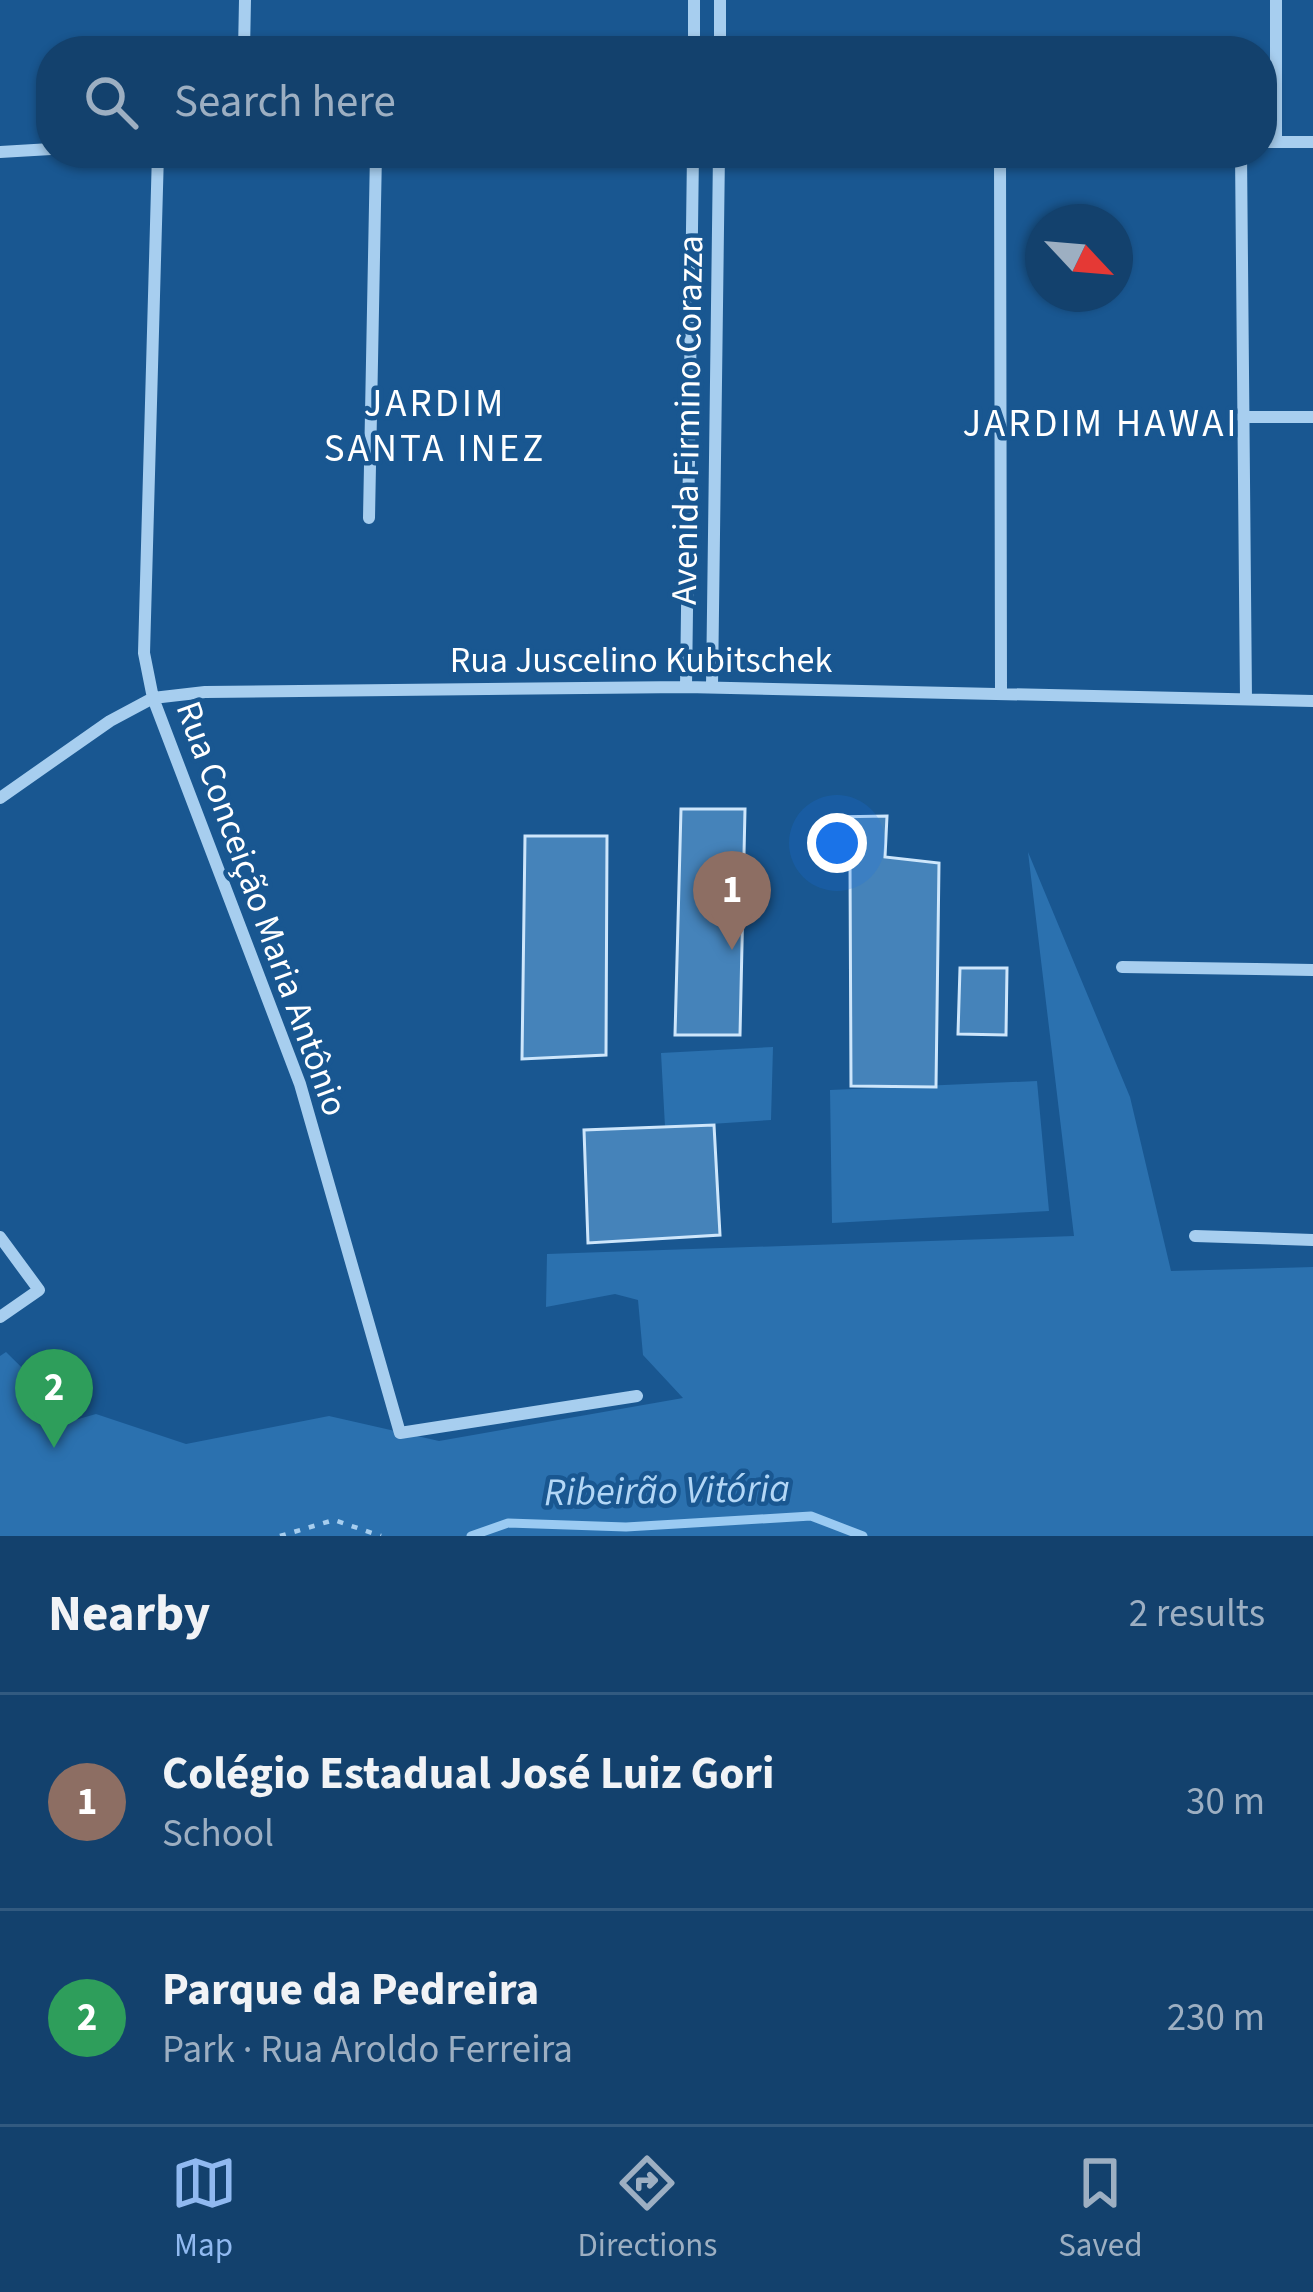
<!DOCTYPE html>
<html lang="en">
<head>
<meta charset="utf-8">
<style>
  body { margin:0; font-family:"Source Sans 3",sans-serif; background:#1c4872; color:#f1f3f6 }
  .compass { position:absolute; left:1025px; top:204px; width:108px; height:108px; border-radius:50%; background:#13416d; box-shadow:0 3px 9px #0004; rotate:116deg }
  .you { position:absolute; left:837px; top:843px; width:42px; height:42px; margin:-30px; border:9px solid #fff; border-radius:50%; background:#1a73e8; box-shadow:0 0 0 18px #1a73e833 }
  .badge { display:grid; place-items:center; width:78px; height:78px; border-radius:50%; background:#90b9f0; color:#fff; font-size:39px; font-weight:700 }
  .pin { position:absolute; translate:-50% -99px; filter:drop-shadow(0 3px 6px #0008) }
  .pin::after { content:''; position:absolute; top:63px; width:42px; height:36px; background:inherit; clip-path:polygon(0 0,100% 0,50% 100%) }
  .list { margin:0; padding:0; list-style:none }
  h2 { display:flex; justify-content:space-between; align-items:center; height:156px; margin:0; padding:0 48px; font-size:51px }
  h2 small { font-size:39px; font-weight:400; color:#9dafc2 }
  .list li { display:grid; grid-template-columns:78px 1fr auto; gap:36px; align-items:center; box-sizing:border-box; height:216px; padding:0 48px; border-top:3px solid #325a80 }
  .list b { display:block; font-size:45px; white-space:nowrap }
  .list p { margin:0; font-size:39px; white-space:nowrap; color:#9dafc2 }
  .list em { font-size:39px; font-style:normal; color:#9dafc2 }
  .icon { flex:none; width:66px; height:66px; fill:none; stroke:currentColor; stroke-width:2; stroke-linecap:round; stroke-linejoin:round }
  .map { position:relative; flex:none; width:1313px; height:1536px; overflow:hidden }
  .search { position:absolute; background:#13416d; box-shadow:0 3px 9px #0004; left:36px; right:36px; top:36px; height:132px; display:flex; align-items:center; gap:30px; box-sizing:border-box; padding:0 42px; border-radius:48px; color:#9dafc2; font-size:45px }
  .sheet { height:588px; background:#13416d }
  nav { display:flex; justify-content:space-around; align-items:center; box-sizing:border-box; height:168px; border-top:3px solid #325a80; background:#13416d; font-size:33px; color:#9dafc2 }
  nav a { display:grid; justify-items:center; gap:6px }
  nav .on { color:#90b9f0 }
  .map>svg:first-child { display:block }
  .green { fill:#2b71af }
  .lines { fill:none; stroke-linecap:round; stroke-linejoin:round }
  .stream { stroke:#9acaf2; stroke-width:9 }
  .building { fill:#4583ba; stroke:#cee6fb; stroke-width:3 }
  .path { stroke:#a7ceef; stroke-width:4.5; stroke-dasharray:6 9; stroke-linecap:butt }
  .street { stroke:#a7ceef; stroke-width:12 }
  .labels { text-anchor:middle; stroke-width:9; stroke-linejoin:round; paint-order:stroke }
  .street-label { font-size:36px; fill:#fff; stroke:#195791 }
  .neighbourhood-label { font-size:39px; letter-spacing:3px; fill:#fff; stroke:#195791 }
  .water-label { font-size:39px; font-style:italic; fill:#b3d7f6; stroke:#195791 }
</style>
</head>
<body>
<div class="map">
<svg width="1313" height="1536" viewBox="0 0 1313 1536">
  <rect width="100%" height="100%" fill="#195791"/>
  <path class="green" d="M1028,852L1130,1097L1171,1271L1313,1267V1536H0V1356L6,1352L75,1420L96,1414L186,1444L329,1416L439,1441L683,1398L643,1355L638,1300L615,1294L546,1307L547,1254L1074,1236Z
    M773,1047L771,1120L665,1127L661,1053Z
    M1037,1081L1049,1211L832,1223L830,1090Z"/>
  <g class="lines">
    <path class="stream" d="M471,1536L508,1523L626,1527L811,1516L863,1536"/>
  </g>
  <path class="building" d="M681,809H745L740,1035H675Z
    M887,816L885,857L939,863L936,1087L851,1086L850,863L833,865L832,817Z
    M525,836H607L606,1055L522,1059Z
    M960,968H1007L1006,1035L958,1034Z
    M714,1125L720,1235L588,1243L584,1130Z"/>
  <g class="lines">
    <path class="path" d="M280,1536L334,1520L381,1536"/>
    <path class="street" d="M244,51L245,0
      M694,51V0
      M720,51V0
      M1262,142H1313
      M1276,142V0
      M0,152L51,149
      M158,153L144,653L153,698L300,1084L400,1433L637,1396
      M1000,153L1001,690
      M1241,153L1246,699
      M1242,417H1313
      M369,518L376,153
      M686,687L693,153
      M712,687L719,153
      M0,798L110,721L153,698L205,692L686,687L1313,701
      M1122,967L1313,970
      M1195,1236L1313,1240
      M0,1237L39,1290L0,1317"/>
  </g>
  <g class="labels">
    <g class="street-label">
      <text transform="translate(686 420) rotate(-89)" y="13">Avenida Firmino Corazza</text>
      <text x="641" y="672">Rua Juscelino Kubitschek</text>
      <text transform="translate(263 908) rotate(70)" y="13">Rua Conceição Maria Antônio</text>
    </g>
    <g class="neighbourhood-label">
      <text x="435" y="416">JARDIM<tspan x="435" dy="45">SANTA INEZ</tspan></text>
      <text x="1101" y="436">JARDIM HAWAI</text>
    </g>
    <g class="water-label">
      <text transform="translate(667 1489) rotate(-1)" y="14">Ribeirão Vitória</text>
    </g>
  </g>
</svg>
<svg class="compass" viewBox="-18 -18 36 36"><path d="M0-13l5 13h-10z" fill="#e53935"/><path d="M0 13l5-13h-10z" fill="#9dafc2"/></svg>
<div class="you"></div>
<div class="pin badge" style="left:732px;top:950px;background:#8d6e63">1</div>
<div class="pin badge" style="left:54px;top:1448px;background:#2e9e5b">2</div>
<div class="search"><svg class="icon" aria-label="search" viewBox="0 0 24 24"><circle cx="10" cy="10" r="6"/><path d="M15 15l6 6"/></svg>Search here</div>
</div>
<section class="sheet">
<h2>Nearby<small>2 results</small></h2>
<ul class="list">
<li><span class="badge" style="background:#8d6e63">1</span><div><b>Colégio Estadual José Luiz Gori</b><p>School</p></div><em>30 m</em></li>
<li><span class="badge" style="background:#2e9e5b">2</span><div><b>Parque da Pedreira</b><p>Park · Rua Aroldo Ferreira</p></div><em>230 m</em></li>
</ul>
</section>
<nav>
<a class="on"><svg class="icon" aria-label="map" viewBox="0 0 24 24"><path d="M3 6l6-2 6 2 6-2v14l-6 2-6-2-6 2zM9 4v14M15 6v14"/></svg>Map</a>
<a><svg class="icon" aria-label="directions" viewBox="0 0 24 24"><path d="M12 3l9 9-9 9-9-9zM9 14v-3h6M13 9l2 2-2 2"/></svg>Directions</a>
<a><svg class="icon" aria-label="saved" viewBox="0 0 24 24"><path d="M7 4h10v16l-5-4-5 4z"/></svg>Saved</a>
</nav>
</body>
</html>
